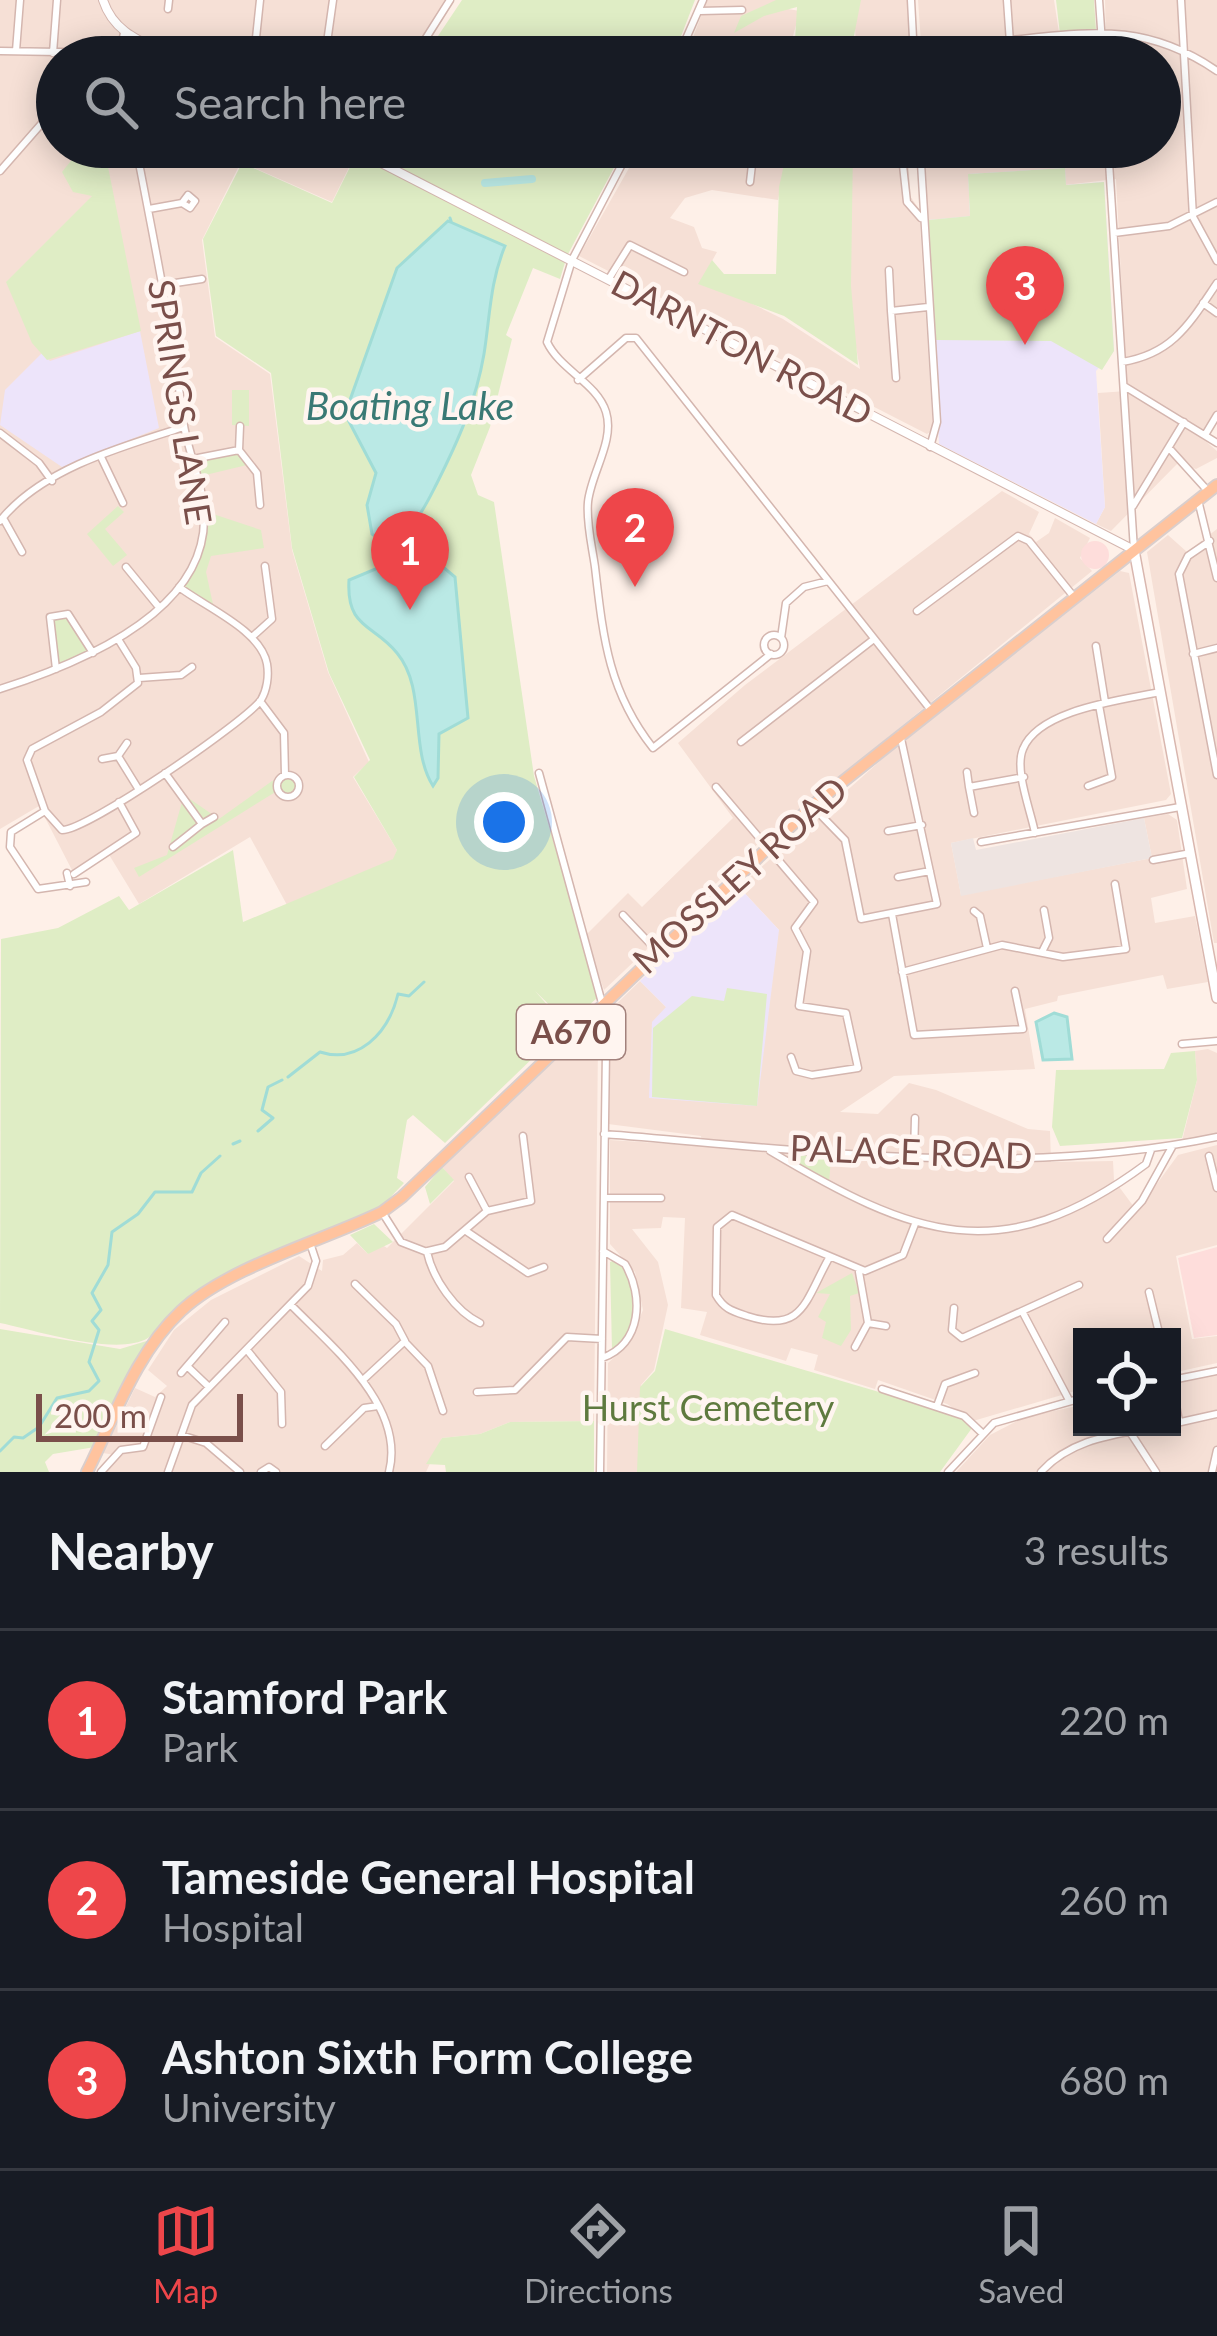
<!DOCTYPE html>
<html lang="en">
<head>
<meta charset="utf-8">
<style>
  body { margin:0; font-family:Lato,sans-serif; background:#242831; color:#f1f3f6 }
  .controls { position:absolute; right:36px; bottom:36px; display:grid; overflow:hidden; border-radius:0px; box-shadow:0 6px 30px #0003 }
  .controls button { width:108px; height:108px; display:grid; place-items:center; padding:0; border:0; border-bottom:3px solid #363941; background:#171b24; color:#f1f3f6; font:60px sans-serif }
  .scale { position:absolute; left:36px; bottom:30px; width:207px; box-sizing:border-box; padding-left:12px; border:6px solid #7a4f4a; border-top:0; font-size:33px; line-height:42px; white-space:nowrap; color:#7a4f4a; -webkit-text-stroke:9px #fff5f0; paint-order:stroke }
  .you { position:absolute; left:504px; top:822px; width:42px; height:42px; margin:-30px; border:9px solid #fff; border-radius:50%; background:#1a73e8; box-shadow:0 0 0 18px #1a73e833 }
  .badge { display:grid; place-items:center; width:78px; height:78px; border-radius:50%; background:#ee464a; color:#fff; font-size:39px; font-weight:700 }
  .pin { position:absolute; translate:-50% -99px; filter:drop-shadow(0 3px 6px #0008) }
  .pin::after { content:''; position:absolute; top:63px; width:42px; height:36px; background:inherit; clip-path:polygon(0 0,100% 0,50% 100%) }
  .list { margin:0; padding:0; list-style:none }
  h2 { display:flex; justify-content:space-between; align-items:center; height:156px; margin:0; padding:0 48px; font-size:51px }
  h2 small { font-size:39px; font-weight:400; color:#9ea1a6 }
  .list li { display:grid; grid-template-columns:78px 1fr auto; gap:36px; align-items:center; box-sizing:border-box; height:180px; padding:0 48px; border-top:3px solid #363941 }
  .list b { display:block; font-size:45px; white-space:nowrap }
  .list p { margin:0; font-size:39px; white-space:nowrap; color:#9ea1a6 }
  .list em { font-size:39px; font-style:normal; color:#9ea1a6 }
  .icon { flex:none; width:66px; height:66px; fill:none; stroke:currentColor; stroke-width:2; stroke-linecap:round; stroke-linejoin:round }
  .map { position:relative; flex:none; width:1217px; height:1472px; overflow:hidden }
  .search { position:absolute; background:#171b24; box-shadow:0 6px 30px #0003; left:36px; right:36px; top:36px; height:132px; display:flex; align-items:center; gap:30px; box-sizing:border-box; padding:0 42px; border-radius:66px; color:#9ea1a6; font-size:45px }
  .sheet { height:696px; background:#171b24 }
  nav { display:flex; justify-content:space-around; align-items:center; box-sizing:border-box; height:168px; border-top:3px solid #363941; background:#171b24; font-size:33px; color:#9ea1a6 }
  nav a { display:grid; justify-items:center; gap:6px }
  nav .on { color:#ee464a }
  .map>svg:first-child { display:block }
  .residential { fill:#f6e0d6 }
  .commercial { fill:#fedddb }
  .industrial { fill:#eee4e1 }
  .education { fill:#ede4fa }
  .green { fill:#dfedc5 }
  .water { fill:#bae9e5; stroke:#a0dcd6; stroke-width:3 }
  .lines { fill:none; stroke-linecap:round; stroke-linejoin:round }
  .stream { stroke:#a0dcd6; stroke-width:3 }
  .canal { stroke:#bae9e5; stroke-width:8 }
  .minor-casing { stroke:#d4b6af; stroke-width:9 }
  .tertiary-casing { stroke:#d4b6af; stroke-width:10 }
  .secondary-casing { stroke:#d9b7af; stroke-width:12 }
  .primary-casing { stroke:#dacecc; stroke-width:14 }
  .minor { stroke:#fff; stroke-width:6 }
  .tertiary { stroke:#fff; stroke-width:8 }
  .secondary { stroke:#fff; stroke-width:9 }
  .primary { stroke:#ffc39e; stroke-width:10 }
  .labels { text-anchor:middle; stroke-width:9; stroke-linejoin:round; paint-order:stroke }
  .shield { fill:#fff5f0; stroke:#a2817c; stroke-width:3 }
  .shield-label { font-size:33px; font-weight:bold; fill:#7a4f4a }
  .street-label { font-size:36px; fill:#7a4f4a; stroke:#fff5f0 }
  .park-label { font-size:36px; fill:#5e7a3e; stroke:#fff5f0 }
  .water-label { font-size:39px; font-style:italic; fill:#397974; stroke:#fff5f0 }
</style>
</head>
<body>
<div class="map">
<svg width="1217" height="1472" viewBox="0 0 1217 1472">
  <rect width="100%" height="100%" fill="#fef0e8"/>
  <path class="residential" d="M0,0H449L414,57H57V147H359L332,202L241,162L202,240L215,337L270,374L292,550L328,672L369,762L353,777L397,850L394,859L287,905L250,837L139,904L108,853L74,874L39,806L0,829Z
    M707,0H787L788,9L800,11L791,43L748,55L686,56Z
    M853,0H907L910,57H857Z
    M918,0H1054L1061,46L1106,41L1105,0H1217V417L1202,438L1217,451V458L1196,469L1178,463L1111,531L1096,524L1105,507L1098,393L1127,391L1116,179L1065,185V169L969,174L970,217L928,220L925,147H1160V57H922Z
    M641,147H788L778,200L712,190L685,198L670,218L694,227L702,248L717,252L702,279L783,319L860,369L849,309V147H908L910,196L919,209L933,430L927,434L579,256Z
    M1002,491L1039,512L1029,534L1036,542L1049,533L1055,518L1090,538L1080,558L1092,571L763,839L604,990L585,936L628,893L642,907L733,818L678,743L745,685Z
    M1217,529V943H1214L1147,552L1168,535L1187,552Z
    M1120,571L1129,573L1171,794L1166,800L951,843L961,895L1152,858L1144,818L1168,814L1177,820L1187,889L1151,898L1155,923L1195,916L1208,982L1167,989L1163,975L1058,996L1057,1001L1025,1009L1035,1069L894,1076L840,1112L878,1114L909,1083L936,1090L1028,1129L1050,1131L1051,1162L1113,1161L1114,1180L1137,1211L1178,1155L1217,1145V1245L1176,1256L1192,1339L1217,1336V1363L1172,1373V1337H1082V1389L973,1421L947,1404L878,1380L875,1389L814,1370L818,1355L791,1348L786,1361L700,1335L707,1312L681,1308L685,1218L663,1217L661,1228L632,1229L658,1262L668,1305L654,1370L641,1385L638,1472H607L608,1363L629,1344L643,1310L635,1272L610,1244V1140L703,1146L701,1136L608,1124L604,1016L640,981L666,1007L779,930L739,887L899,744Z
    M581,1033L598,1043L594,1421L510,1422L480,1434L442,1438L426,1472H106L121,1456L103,1453L135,1388L155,1397L167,1386L148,1370L174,1330L211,1300L299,1256L322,1271L323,1260L343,1255L357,1243L368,1254L381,1244L387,1248L454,1181L442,1167Z
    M1208,1049L1217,1053V1133L1182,1141L1197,1080L1195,1051Z
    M1217,1373V1472H956L990,1435L1025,1417L1082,1405V1427H1172V1384Z"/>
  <path class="commercial" d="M1081 555a14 14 0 1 1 28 0a14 14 0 1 1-28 0Z
    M1217,1247V1335L1194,1338L1178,1258Z"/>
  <path class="industrial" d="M1144,818L1152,858L961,896L951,843L973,838L976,850Z"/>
  <path class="education" d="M1065,168L1066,185L1104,182L1114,351L1096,371L1105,507L1096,524L939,444L928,220L970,216L968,174Z
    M140,331L159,428L62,467L0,425L5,390L42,353L50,361Z
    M739,887L779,930L757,1106L649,1098L652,1022L666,1007L640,981Z"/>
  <path class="green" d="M462,0H695L673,57H424Z
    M776,0H861L852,46L856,57H794L797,7L764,16L734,33L741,16Z
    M1056,0H1094L1096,31L1060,34Z
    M82,147H104L141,331L47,360L32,343L6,282L92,196L73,192L62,172Z
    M360,147H625L567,256L560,279L533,268L506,335L512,339L490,427L471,475L478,495L494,502L534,776L599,996L569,1024L535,991L566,1026L553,1038L531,1012L539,1023L529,1036L541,1050L445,1143L413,1115L407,1120L397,1178L404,1183L382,1206L203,1288C181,1301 167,1325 148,1338C117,1357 35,1330 0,1323L1,939L58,928L119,896L129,910L233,850L243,922L393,859L397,850L354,777L370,760L329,673L292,548L271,373L216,336L203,239L242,163L332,203Z
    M788,147H853L851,286L858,365L784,316L698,284L712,260L724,274H776L779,187Z
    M1065,168L1066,185L1104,182L1114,351L1102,370L1051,341L936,340L928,220L970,216L968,174Z
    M232,390H249V426L232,425Z
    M232,449L239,450L247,465L197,477L193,459L232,456Z
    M118,506L124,512L105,529L127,555L113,566L87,534Z
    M204,511L261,530L264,548L211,556L206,572L214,609L179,587L198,558Z
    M62,612L93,653L56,669L50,617Z
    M292,775L299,783L292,797L277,791L139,877L134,868L167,855L184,795L219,819L272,781Z
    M727,988L767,994L757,1106L652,1097L653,1028L692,996L724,1001Z
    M1195,1051L1197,1080L1182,1138L1060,1146L1052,1127L1056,1070L1164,1069L1171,1053Z
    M790,1154L831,1157L829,1184L788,1157Z
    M442,1167L454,1180L430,1204L425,1187Z
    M374,1224L393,1242L368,1254L350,1235Z
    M615,1260C643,1282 640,1329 612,1350L610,1262Z
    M852,1273L859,1293L850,1296L851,1330L841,1346L822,1338L826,1322L818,1317L830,1294L816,1293Z
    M0,1329L120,1349L150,1340L95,1447L53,1454L45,1462L49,1472H0Z
    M665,1329L957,1415L972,1428L940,1472H637L640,1387L655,1371Z
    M594,1421V1472H446L445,1465L426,1464L442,1438L480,1434L510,1422Z"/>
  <path class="water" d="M448,221L505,246C490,282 490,316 484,354C476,401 458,441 437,483C422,512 415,531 383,541L372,534L367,505L376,473L345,414L397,268Z
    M430,556L455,577L468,718L439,734L438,778L433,786C409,748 427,689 397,653C374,624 346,629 349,580L397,560Z
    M1054,1013L1067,1017L1072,1059L1043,1060L1036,1022Z"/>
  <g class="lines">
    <path class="stream" d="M450,218L451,221
      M288,1077L320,1052C357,1064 388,1035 398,994L409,996L424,982
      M258,1131L273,1118L262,1110L268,1087L282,1080
      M233,1144L240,1141
      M0,1451L14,1437L23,1438L39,1427L57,1398L89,1391L99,1381L89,1362L99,1330L92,1321L101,1310L92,1293L108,1265L112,1232L138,1214L155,1192H192L201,1173L220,1156"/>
    <path class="canal" d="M485,183L532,179"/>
    <defs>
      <path id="minor" d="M911,0L914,57
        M1007,0L1011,57
        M1099,0L1103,57
        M1181,0L1193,217L1217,261
        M168,9L169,0
        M700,11L742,10
        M1010,40C1092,32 1145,22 1217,71
        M0,51L118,53
        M16,51L20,0
        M53,53L57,0
        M119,57L124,33
        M254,57L260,0
        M325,57L333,0
        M414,57L450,0
        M678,57L703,0
        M770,57L780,47
        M172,147L178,152L185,147
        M631,147L572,260L547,342C560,370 597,383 606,412C615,441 591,473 588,502C586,522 592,546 595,567C603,636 608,691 653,748L771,654
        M723,147L753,154
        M901,147L907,202L921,218
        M920,147L937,422L930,447
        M1017,147L1018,159
        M1108,147L1134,550
        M137,153L167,147
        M0,171L57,106
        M750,182L754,147
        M149,209L182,203L188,195L195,201L190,208L182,203
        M1114,233L1169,226L1217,202
        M889,270L891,311
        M610,277L630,245L684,272
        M162,285L202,279
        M1203,303L1217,313
        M1122,362C1173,354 1190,323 1217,283
        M896,378L891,311L928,307
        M578,380L626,338H636L930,709
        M1124,386L1217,443
        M0,433L39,463L52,481
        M1205,435L1217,415
        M1169,448L1207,490
        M239,450L257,473L260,505
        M101,457L123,503
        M193,459L239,450L240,426
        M1198,500L1217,578
        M1133,506L1184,422
        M3,518L22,552
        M0,521C41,469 123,446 184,427
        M1210,541L1188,556L1179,574L1217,775
        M126,567L158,606
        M917,611L1018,536L1029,541L1074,597
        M764 645a10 10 0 1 1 20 0a10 10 0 1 1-20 0Z
        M252,637L272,619L265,566
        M781,638L786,603L804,587L828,581
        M118,639L136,668L138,683L101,712L32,749L27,760L45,811L62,830C86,831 244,723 261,700C267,690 269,676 267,664C261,630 205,607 179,587
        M1096,646L1105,702
        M1193,654L1217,648
        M56,669L50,617L68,614L93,653
        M139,678L181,675L192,667
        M0,689C75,665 206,614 204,517C204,483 187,452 183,419C172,327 153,237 136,147
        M260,701L284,733L285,775
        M741,742L874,639
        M118,756L139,790
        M102,759L118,756L127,743
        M967,772L969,787
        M165,773L202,824L173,847
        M539,773L602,1003
        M277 786a11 11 0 1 1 22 0a11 11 0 1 1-22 0Z
        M1088,786L1112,777L1099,705
        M716,787L814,902L795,928L807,951L799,1006L846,1013L858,1068L812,1075L796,1071L791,1057
        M812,806L845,840L861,919L937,904L900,734
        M45,811L11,832L10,847L38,889L86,882
        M974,813L969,787L1024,777
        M202,824L214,817
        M888,831L922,825
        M1035,833C1031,811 1014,770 1023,749C1039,709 1123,700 1160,692
        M981,842L1180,807
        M1153,860L1191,853
        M67,873L70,886
        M74,874L136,833L119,802
        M898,877L930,871
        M974,911L980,916L987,948
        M892,914L914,1035L1023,1029L1015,991
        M623,915L657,951
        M1042,952L1049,938L1044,910
        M902,972L1002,945L1063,957L1126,949L1115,884
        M597,1012L606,1051L600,1472
        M1182,1044L1217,1041
        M604,1134C806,1150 1017,1179 1217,1137
        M770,1151C913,1236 1000,1272 1146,1164L1151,1150
        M914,1155L915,1118
        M1209,1156L1217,1188
        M605,1198H661
        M487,1211L531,1201L523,1136
        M382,1212L401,1242L427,1252C433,1279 455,1311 480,1323
        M466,1231L528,1273L544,1267
        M1107,1239L1142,1201L1172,1147
        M428,1251L445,1247L487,1211L469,1177
        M829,1258C805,1301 803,1334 747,1316C732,1311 724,1309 716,1295L717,1227L732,1215L865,1271L903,1255L915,1224
        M355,1284L396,1324L405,1341L364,1379
        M1149,1292L1160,1337
        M291,1305C331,1346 406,1406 389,1472
        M954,1308L952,1330L962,1338L1022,1311
        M868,1323L886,1326
        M405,1342L428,1366L443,1411
        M855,1347L868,1323L859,1272
        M247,1350L281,1392L282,1424
        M602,1358C642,1344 644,1296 625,1264L603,1251
        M187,1366L209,1387
        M181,1373L225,1322
        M1172,1380L1217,1371
        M1172,1384L1179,1421
        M882,1389L964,1416L982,1433
        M477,1392L515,1390L567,1337L602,1339
        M1069,1400L1022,1311L1079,1285
        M937,1406L945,1384L975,1373
        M1172,1424L1217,1414
        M1130,1432L1156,1472
        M181,1435L206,1443L240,1472
        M325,1446L364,1408L378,1406
        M101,1472L121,1450L143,1447L161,1397
        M168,1472L192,1405L308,1286L316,1261L311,1246
        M261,1472L269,1467L276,1472
        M948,1472L994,1423L1082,1398
        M1041,1472C1071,1439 1113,1435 1155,1427
        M1212,1472L1217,1450"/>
      <path id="tertiary" d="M103,0C114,34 143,42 173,57
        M350,147L1134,550"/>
      <path id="secondary" d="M1134,550L1217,998"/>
      <path id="primary" d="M87,1472C114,1418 136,1353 181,1311C228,1267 322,1241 382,1212L402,1197L812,806L1217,485"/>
    </defs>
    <use href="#minor" class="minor-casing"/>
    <use href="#tertiary" class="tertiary-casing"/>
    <use href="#secondary" class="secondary-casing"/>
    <use href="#primary" class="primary-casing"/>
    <use href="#minor" class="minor"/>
    <use href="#tertiary" class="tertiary"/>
    <use href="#secondary" class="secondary"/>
    <use href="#primary" class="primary"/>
  </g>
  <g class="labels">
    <rect class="shield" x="517" y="1005" width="108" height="54" rx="9"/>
    <g class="shield-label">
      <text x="571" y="1044">A670</text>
    </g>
    <g class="street-label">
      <text transform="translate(742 348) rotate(28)" y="13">DARNTON ROAD</text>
      <text transform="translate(180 402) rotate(81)" y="13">SPRINGS LANE</text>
      <text transform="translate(740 875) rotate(-42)" y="13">MOSSLEY ROAD</text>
      <text transform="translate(911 1152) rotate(2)" y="13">PALACE ROAD</text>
    </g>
    <g class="park-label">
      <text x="708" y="1421">Hurst Cemetery</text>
    </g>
    <g class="water-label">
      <text x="410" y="420">Boating Lake</text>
    </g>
  </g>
</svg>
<div class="controls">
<button><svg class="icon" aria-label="locate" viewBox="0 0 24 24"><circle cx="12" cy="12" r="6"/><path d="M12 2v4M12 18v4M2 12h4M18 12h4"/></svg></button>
</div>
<div class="scale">200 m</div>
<div class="you"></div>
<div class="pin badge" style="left:410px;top:610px">1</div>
<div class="pin badge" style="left:635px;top:587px">2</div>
<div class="pin badge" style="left:1025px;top:345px">3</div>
<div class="search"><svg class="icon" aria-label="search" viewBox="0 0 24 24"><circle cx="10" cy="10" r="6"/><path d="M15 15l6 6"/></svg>Search here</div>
</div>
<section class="sheet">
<h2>Nearby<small>3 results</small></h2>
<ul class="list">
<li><span class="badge">1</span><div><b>Stamford Park</b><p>Park</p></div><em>220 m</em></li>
<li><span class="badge">2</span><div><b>Tameside General Hospital</b><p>Hospital</p></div><em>260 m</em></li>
<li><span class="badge">3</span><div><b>Ashton Sixth Form College</b><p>University</p></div><em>680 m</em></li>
</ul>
</section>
<nav>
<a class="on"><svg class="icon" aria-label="map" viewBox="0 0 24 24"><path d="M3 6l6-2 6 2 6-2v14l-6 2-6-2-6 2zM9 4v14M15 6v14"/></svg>Map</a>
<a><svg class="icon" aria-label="directions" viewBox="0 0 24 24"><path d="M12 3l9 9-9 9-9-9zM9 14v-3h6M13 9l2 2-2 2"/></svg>Directions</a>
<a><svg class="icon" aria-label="saved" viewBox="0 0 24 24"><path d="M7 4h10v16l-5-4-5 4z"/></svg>Saved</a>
</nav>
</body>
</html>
